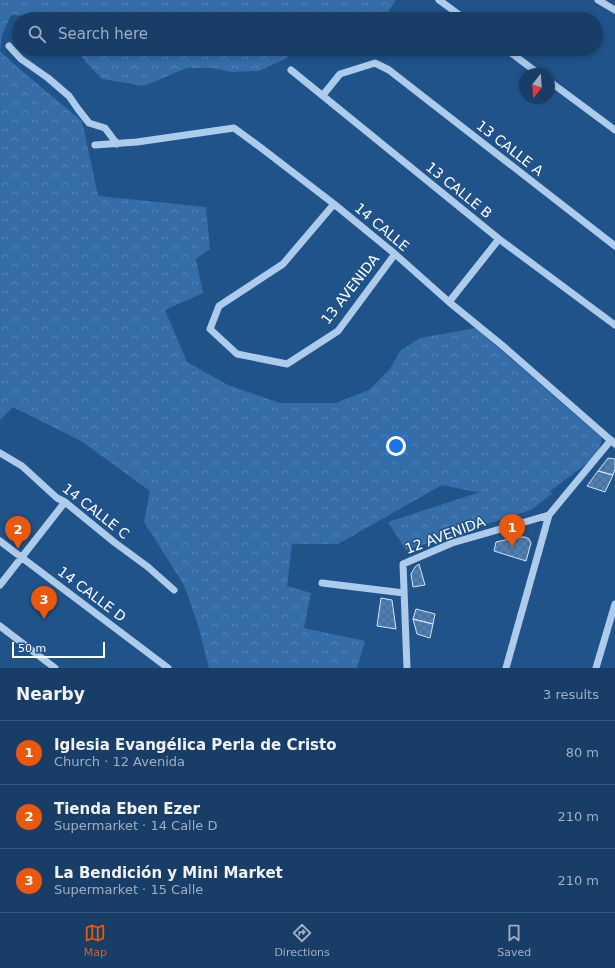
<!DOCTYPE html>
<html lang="en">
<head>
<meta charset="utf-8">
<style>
  body { margin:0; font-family:"DejaVu Sans",sans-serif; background:#21456e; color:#f1f3f6 }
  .compass { position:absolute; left:519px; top:68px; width:36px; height:36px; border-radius:50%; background:#183e68; box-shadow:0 2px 6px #0003; rotate:197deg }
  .scale { position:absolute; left:12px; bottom:10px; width:93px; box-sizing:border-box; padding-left:4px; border:2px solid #fff; border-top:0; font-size:11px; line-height:14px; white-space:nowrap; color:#fff; -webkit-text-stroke:3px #20538a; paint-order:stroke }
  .you { position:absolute; left:396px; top:446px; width:14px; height:14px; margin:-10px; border:3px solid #fff; border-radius:50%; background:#1a73e8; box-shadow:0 0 0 6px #1a73e833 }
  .badge { display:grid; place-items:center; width:26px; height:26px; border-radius:50%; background:#ea580c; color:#fff; font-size:13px; font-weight:700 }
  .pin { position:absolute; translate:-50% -33px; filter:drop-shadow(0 1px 2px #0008) }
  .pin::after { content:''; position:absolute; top:21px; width:14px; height:12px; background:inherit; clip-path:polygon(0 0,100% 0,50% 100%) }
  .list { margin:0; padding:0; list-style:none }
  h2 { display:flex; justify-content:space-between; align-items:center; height:52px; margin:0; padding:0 16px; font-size:17px }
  h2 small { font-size:13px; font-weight:400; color:#9faec0 }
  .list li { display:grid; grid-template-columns:26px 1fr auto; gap:12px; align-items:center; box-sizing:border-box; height:64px; padding:0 16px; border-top:1px solid #36577c }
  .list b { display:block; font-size:15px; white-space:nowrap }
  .list p { margin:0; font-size:13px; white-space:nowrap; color:#9faec0 }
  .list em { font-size:13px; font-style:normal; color:#9faec0 }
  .icon { flex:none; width:22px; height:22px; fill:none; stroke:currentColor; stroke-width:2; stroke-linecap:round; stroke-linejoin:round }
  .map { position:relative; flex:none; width:615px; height:668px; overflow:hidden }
  .search { position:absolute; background:#183e68; box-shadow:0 2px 6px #0003; left:12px; right:12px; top:12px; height:44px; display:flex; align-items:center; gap:10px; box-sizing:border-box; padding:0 14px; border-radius:22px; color:#9faec0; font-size:15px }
  .sheet { height:244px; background:#183e68 }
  nav { display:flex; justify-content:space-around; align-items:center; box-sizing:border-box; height:56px; border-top:1px solid #36577c; background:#183e68; font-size:11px; color:#9faec0 }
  nav a { display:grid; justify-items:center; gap:2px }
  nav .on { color:#ea580c }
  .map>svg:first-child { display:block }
  .forest { fill:url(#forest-crowns) }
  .building { fill:url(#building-cross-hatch); stroke:#d2e5f8 }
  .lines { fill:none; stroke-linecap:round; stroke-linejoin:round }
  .minor { stroke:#adcbeb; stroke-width:7 }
  .labels { text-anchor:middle; stroke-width:3; stroke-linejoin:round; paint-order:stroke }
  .street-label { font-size:14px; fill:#fff; stroke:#20538a }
</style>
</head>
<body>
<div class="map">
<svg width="615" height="668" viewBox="0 0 615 668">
  <defs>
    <pattern id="forest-crowns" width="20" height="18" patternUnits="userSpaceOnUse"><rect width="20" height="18" fill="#346da8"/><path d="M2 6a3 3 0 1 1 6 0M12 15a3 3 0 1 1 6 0" fill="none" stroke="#5283b5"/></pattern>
    <pattern id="building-cross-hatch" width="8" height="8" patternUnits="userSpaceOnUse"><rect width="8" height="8" fill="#4d7fb4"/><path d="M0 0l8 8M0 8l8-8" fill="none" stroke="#4d6885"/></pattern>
  </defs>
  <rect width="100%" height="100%" fill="#20538a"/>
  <path class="forest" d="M0,0H396L386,15L378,19H46L42,17L11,15L2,35L0,51Z
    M78,49H292L287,58L259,71L231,72L212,68H187L144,86L102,79L83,59Z
    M0,51L17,67L82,121L98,196L206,207L210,249L196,259L203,293L165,310L187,362L228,385L280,403H336L369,390L390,369L400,351L420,338L476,328L602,438L598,455L549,492L553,493L531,510L406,550L388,522L483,491L476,492L442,485L338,544H292L287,586L311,593L304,628L365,641L357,668H209L198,625L184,585L144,522L150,491L81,441L13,407L0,420Z"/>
  <path class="building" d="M608,458L615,459V469L613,475L598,471Z
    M598,471L613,475L605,492L587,486Z
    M518,537H525L529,539L531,543L526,561L494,551L496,542Z
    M419,564L425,585L413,587L411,574L415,567Z
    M381,598L392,600L396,629L377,626Z
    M416,609L435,614L433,624L413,619Z
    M413,619L433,624L430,638L417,634Z"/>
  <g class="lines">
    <path class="minor" d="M439,0L465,19
      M598,0L615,10
      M9,46L21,59L48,78L69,96L78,109L89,123L105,128L117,144
      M506,49L539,74
      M291,70L499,239L615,325
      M549,81L615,130
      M323,95L340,74L375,63L389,70L615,246
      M95,145L137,142L234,128L260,147L334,204L395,254L449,302L503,346L615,444
      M334,204L283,264L219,306L210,329L237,354L287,364L338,331L395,254
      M449,302L499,239
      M0,453L22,466L57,498L65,502L114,542L148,567L174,590
      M0,541L168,668
      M322,583L404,593
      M0,585L65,502
      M0,626L55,668
      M407,668L403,564L452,543L549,515L611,440
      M506,668L549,515
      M596,668L615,604"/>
  </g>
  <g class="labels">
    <g class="street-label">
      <text transform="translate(510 148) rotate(38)" y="5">13 CALLE A</text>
      <text transform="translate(459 190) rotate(39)" y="5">13 CALLE B</text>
      <text transform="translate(382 227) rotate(40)" y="5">14 CALLE</text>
      <text transform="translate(350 289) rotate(-52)" y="5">13 AVENIDA</text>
      <text transform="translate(96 511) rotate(38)" y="5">14 CALLE C</text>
      <text transform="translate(445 535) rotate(-20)" y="5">12 AVENIDA</text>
      <text transform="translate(92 594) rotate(37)" y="5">14 CALLE D</text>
    </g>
  </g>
</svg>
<svg class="compass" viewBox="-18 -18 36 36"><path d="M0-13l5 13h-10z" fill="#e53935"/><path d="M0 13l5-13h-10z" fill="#9faec0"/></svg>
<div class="scale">50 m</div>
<div class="you"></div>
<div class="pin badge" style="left:512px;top:547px">1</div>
<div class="pin badge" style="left:18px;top:549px">2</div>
<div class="pin badge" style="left:44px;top:619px">3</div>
<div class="search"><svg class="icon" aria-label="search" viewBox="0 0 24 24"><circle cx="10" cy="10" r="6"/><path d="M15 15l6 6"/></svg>Search here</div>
</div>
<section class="sheet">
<h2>Nearby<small>3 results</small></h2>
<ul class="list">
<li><span class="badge">1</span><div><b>Iglesia Evangélica Perla de Cristo</b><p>Church · 12 Avenida</p></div><em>80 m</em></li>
<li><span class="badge">2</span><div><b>Tienda Eben Ezer</b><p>Supermarket · 14 Calle D</p></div><em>210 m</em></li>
<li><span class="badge">3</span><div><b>La Bendición y Mini Market</b><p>Supermarket · 15 Calle</p></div><em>210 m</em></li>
</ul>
</section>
<nav>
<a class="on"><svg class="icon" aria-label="map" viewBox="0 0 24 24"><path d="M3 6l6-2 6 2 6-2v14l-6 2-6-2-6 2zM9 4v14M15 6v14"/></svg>Map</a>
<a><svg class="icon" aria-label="directions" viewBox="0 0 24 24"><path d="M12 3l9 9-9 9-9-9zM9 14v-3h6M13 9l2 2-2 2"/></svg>Directions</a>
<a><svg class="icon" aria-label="saved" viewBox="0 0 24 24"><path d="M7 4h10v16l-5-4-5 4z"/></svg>Saved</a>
</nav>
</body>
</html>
